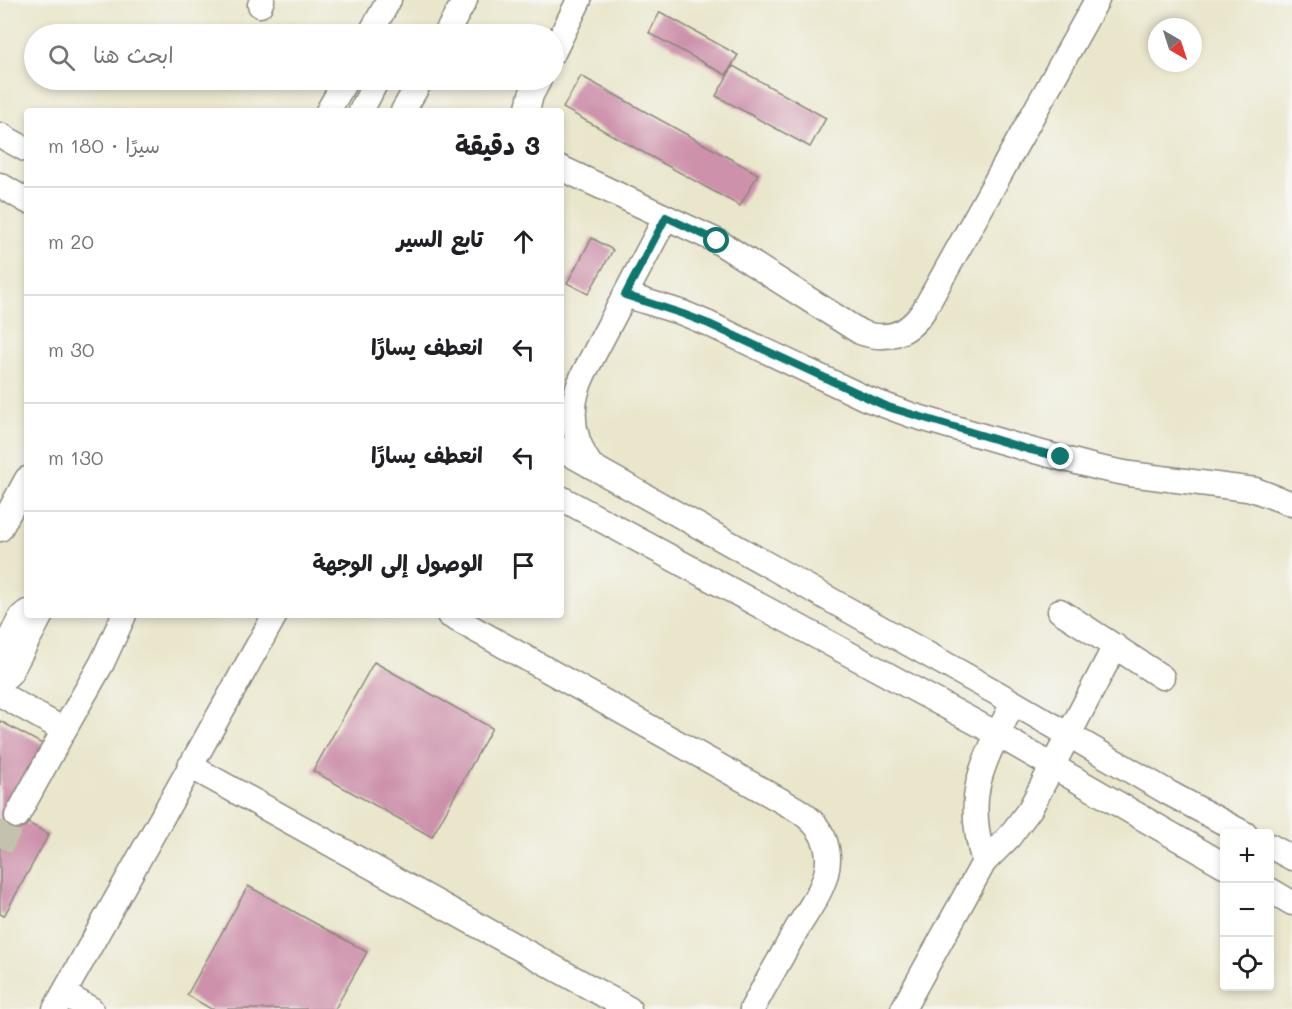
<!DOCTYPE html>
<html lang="ar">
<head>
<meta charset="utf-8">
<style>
  body { margin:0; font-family:Mali,"Playpen Sans Arabic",sans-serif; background:#f2f2f2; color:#202124; direction:rtl }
  .controls { position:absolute; right:18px; bottom:18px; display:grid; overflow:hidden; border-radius:6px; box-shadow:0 3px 9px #0003 }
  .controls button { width:54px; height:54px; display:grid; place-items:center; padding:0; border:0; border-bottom:2px solid #e0e0e0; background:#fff; color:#202124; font:30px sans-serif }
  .compass { position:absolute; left:1148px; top:18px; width:54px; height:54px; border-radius:50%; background:#fff; box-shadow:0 3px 9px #0003; rotate:141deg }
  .stop { position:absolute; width:18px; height:18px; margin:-14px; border:4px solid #0f766e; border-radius:50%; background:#fff }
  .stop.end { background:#0f766e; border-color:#fff; box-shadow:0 2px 6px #0008 }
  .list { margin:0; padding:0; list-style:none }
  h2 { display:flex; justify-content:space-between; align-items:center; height:78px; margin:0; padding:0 24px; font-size:26px }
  h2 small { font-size:20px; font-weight:400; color:#757577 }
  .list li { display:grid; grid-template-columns:39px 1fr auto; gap:18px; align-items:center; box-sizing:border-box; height:108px; padding:0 24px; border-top:2px solid #e0e0e0 }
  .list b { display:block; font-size:22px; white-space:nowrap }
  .list em { font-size:20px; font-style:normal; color:#757577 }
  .icon { flex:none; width:33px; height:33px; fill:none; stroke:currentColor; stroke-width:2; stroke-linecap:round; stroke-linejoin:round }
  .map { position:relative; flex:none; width:1292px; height:1009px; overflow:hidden; direction:ltr }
  .search { position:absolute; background:#fff; box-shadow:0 3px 9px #0003; left:24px; top:24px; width:540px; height:66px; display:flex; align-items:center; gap:15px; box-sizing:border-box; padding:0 21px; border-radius:33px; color:#757577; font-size:22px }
  .panel { position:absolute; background:#fff; box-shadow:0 3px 9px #0003; left:24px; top:108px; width:540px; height:510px; border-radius:6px; direction:rtl }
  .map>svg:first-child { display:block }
  .building { fill:#cd91ab }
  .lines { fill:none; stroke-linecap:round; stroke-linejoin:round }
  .minor-tunnel { stroke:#c4c1ac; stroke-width:24; stroke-dasharray:24 12; stroke-linecap:butt }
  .minor-casing { stroke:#8a887c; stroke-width:27 }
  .minor { stroke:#fff; stroke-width:24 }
  .route { stroke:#0f766e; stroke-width:8 }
</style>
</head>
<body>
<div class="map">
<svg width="1292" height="1009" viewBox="0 0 1292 1009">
  <rect width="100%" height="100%" fill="#f6f6f2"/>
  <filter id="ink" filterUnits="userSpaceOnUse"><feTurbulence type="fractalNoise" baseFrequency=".0167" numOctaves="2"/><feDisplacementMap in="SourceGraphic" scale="12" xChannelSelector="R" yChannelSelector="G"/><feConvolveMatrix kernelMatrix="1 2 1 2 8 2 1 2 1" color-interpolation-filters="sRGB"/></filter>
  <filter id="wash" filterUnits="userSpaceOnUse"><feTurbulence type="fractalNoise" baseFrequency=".008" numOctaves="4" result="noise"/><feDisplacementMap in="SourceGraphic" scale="24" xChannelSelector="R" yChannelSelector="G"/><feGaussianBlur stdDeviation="1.35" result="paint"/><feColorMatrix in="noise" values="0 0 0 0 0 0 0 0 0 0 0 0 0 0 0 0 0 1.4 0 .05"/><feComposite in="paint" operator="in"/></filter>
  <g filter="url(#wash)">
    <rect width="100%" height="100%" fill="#eae6cc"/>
    <g id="blocks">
      <path class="building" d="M660,12L738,55L726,75L649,33Z
        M733,66L826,118L810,147L716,96Z
        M581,76L758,174L740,206L563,108Z
        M592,238L613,250L588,294L567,283Z
        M374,662L492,728L432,837L313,771Z
        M0,721L48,747L11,814L49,834L4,916L0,914Z
        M248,886L367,952L335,1009H211L187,995Z"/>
    </g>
  </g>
  <g filter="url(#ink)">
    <use href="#blocks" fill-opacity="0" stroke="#8a887c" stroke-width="1.5"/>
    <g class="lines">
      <path class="minor-tunnel" d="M0,847L17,816"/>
      <defs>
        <path id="minor" d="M260,5L262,0
          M370,34L389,0
          M446,34L465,0
          M554,51L579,0
          M328,111L346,80
          M361,111L377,80
          M403,111L421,80
          M527,111L531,95L539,80
          M0,135L27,150
          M561,168L717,241L860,332C886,342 909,334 924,310L1097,0
          M0,185L27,201
          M625,295L683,313L709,324L865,398L911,415L1027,449L1099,468L1130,474L1255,490L1292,504
          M561,449L995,692L1169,793L1245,834
          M591,466C571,437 568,405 584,373L666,217
          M561,498L997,734L1224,865
          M0,529L27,479
          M1060,611L1162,677
          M449,615L796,809C814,820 827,836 828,857C829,884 808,910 795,932C781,958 766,983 752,1009
          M0,658L21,617L27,612
          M0,682L10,673L41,615
          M0,694L64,730L102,663L124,615
          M190,766L629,1009
          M17,816L64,730
          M1270,846L1292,858
          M984,862C963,791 983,765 1013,703
          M1270,890L1292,903
          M64,994L91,1009
          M55,1009L275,615
          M903,1009L984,862L1009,837L1030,809L1115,646"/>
      </defs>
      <use href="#minor" class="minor-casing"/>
      <use href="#minor" class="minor"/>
    </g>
  </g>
  <g class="lines" filter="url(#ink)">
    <path class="route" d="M717,241L666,217L625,295L683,314L709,324L888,407L1027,449L1061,457"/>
  </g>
</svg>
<div class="controls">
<button>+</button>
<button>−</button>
<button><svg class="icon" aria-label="locate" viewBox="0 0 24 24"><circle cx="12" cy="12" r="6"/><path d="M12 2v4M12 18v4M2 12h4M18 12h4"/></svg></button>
</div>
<svg class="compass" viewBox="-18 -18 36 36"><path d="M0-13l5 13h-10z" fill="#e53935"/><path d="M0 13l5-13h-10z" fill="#757577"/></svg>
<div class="stop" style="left:717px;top:241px"></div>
<div class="stop end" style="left:1061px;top:457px"></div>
<div class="search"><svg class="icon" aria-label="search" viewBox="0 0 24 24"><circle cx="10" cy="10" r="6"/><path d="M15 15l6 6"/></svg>ابحث هنا</div>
<section class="panel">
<h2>3 دقيقة<small>سيرًا · 180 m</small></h2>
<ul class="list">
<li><svg class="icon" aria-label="ahead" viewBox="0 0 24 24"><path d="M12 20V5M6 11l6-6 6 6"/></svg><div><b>تابع السير</b></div><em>20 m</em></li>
<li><svg class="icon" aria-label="left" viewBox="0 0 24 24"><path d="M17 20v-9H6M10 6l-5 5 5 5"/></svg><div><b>انعطف يسارًا</b></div><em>30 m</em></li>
<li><svg class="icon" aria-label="left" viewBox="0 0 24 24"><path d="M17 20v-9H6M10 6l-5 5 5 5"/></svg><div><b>انعطف يسارًا</b></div><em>130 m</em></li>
<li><svg class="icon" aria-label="arrive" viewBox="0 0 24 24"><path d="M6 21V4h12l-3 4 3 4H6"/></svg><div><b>الوصول إلى الوجهة</b></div></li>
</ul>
</section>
</div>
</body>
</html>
